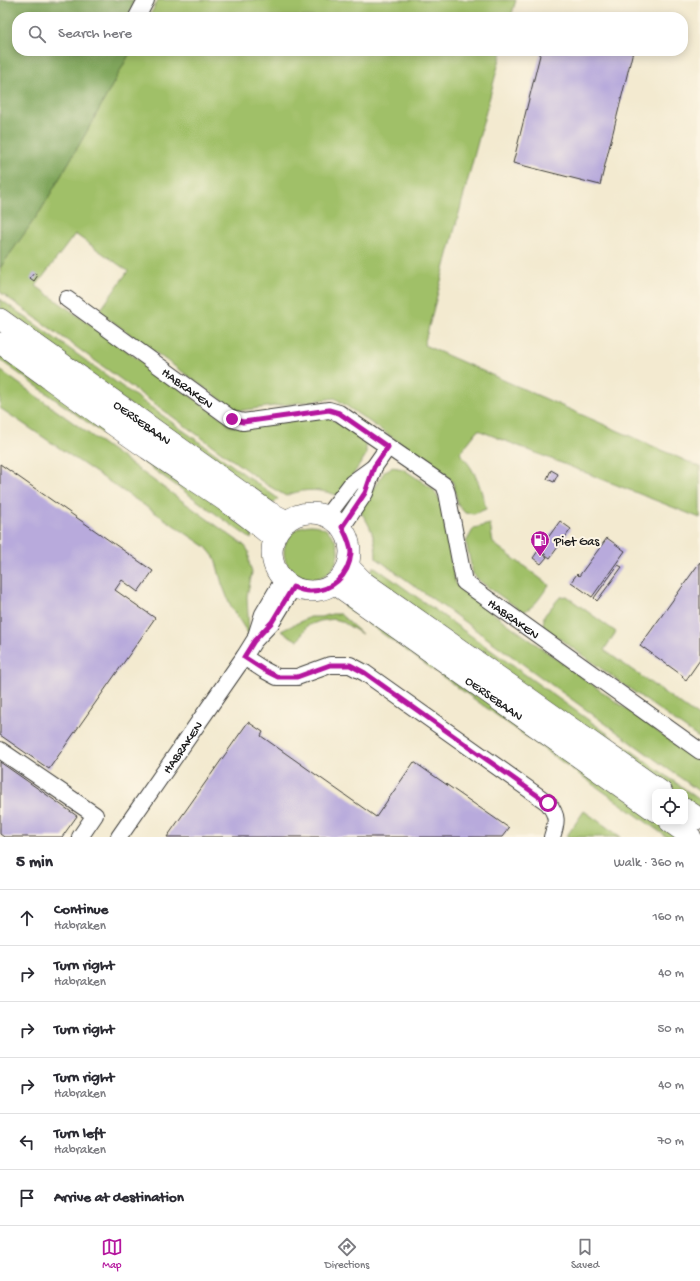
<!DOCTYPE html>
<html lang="en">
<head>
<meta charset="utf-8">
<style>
  body { margin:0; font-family:"Gochi Hand",sans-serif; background:#f2f2f3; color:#2b2b33 }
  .controls { position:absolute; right:12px; bottom:12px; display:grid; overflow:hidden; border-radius:8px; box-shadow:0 2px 10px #0003 }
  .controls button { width:36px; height:36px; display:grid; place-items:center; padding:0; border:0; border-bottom:1px solid #e1e1e2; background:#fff; color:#2b2b33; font:20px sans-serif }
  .stop { position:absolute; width:12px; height:12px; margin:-9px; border:3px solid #b5179e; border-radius:50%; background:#fff }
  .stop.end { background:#b5179e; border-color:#fff; box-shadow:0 1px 4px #0008 }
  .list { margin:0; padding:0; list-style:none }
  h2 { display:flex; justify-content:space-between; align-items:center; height:52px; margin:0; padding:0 16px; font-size:17px }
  h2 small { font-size:13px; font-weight:400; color:#7c7c81 }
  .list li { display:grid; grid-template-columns:26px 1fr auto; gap:12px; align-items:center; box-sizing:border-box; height:56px; padding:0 16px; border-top:1px solid #e1e1e2 }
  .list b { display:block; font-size:15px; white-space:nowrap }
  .list p { margin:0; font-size:13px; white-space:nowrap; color:#7c7c81 }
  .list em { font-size:13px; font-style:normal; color:#7c7c81 }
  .icon { flex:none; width:22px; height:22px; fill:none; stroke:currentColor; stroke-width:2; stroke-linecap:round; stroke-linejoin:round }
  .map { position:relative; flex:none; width:700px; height:837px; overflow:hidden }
  .search { position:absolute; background:#fff; box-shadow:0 2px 10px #0003; left:12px; right:12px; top:12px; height:44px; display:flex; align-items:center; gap:10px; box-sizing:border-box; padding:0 14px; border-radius:16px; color:#7c7c81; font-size:15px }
  .sheet { height:388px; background:#fff }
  nav { display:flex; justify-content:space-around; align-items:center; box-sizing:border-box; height:56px; border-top:1px solid #e1e1e2; background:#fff; font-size:11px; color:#7c7c81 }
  nav a { display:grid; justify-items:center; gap:2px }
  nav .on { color:#b5179e }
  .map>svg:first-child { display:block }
  .green { fill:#a0c068; stroke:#5e6e42 }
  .forest { fill:#80a65c; stroke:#4e613c }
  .building { fill:#b8aadc }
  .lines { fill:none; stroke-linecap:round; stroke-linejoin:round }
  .minor-casing { stroke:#3c3b37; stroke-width:18 }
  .major-casing { stroke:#3c3b37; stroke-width:22 }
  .minor { stroke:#fff; stroke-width:16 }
  .major { stroke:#fff; stroke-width:21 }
  .route { stroke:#b5179e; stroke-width:5 }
  .labels { text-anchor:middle; stroke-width:4; stroke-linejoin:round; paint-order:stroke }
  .street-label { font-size:13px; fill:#1c1c1c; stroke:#fcf5e5 }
  .poi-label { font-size:13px; fill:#1c1c1c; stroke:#fcf5e5; text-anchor:start }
</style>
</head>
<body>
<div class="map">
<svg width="700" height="837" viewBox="0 0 700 837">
  <rect width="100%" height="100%" fill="#fcf5e5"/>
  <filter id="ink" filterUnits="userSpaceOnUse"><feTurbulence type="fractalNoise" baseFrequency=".025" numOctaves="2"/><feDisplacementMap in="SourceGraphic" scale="8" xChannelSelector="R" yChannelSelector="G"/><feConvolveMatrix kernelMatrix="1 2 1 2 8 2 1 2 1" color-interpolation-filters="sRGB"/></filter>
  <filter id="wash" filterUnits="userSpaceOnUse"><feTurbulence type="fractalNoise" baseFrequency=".012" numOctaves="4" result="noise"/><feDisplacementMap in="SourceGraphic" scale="16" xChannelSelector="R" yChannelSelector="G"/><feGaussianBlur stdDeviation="0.9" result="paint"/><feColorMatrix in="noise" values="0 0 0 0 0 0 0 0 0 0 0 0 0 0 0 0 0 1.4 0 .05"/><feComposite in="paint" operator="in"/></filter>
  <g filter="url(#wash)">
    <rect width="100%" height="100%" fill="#f3ead0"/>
    <path class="green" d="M158,0H516L511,17H149Z
      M131,51H502L424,345L700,467V518L478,430L460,453C477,473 480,485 486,509L474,514L465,513L458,505L453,482L445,474L335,398L237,411L99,312L128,271L75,234L36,286L220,417H319L330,418L361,437L366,444V455L339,496C321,489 303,488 286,496L267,485L0,292V268L41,210L86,133Z
      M0,299L276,497L278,499L270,506L0,311Z
      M0,346L255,525L251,539L0,360Z
      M0,370L245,546L249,552V562L252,573L247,596L249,635L231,607L222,584L215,558L206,547L0,408Z
      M393,467L403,469L433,489L440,500L455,583L462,591L700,762V792L376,558C376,539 371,525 359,510L385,471Z
      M490,524L493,543L549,585C540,597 536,606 523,612L481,582L473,574L466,542L474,528Z
      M284 552a27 27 0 1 1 54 0a27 27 0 1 1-54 0Z
      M373,567H375L700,800V814L685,804V792H669L368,578Z
      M566,596L616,632L604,650L700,718V739L543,627L544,616L560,597Z
      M353,599L655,814V822H666L687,837H667L344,606Z
      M332,614H340L362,634L341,621L334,619L320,621L307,626L298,641L281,631L310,617H321Z
      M584,811L621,837H566Z"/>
    <path class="forest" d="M0,0H134L130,17H17V51H131L86,133L41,210L0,268Z"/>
    <g id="blocks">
      <path class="building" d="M541,51H633L600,185L513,163Z
        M34,273L38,275L34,281L30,278Z
        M0,464L153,571L138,592L122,580L115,590L155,618L49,769L0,735Z
        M551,470L558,474L554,482L547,479Z
        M560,521L571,529L550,558L539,550Z
        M607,538L625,551L592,597L571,582L577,574L579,576Z
        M538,551L547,557L541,564L533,558Z
        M700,562V660L686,680L682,677L683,676L644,648V649L640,646Z
        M618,565L622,567L597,601L594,598Z
        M248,722L263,732L261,736L376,817L414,762L509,828L502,837H167Z
        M0,762L77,816L62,837H4L0,834Z"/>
    </g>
  </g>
  <g filter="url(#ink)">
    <use href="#blocks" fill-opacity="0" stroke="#3c3b37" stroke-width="1"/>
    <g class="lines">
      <defs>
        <g id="minor">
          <path d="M137,17L146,0"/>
          <path id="s1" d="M67,299L232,419L243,422L329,410L339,413L444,485L447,493L464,582L700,751"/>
          <path d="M327,516L352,483L374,467"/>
          <path d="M342,527L365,493L374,467L388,447"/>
          <path d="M256,636L263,614L283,580"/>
          <path d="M244,657L264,670L277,677H297L330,665H350L365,673L548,803C558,816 557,822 552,837"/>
          <path d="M0,750L95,815L80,837"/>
          <path id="s2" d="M119,837L244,657L254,641L272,622L293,587"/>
        </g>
        <g id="major">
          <path id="s3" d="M0,319L269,512L287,521"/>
          <path d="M0,343C49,378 98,415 148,449C190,479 235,504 274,539"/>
          <circle cx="311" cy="552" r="39"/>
          <path d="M348,566L364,582L662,792"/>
          <path id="s4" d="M335,584L655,811"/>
          <path d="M685,809L700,819"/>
          <path d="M670,822L691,837"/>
        </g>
      </defs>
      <use href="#minor" class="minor-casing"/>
      <use href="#major" class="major-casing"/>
      <use href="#minor" class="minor"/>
      <use href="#major" class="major"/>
    </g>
  </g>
  <g class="lines" filter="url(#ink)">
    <path class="route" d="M232,419L243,422L329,410L339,413L388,447L374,467L365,493L342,527C346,535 351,544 351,553C349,576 331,592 309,591C304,591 298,589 293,587L272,622L254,641L244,657L264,670L278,677H297L330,665H350L365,673L548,803"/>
  </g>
  <defs>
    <symbol id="fuel-pin" viewBox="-11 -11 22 30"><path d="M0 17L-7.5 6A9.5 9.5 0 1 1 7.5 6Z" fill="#b5179e" stroke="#fcf5e5"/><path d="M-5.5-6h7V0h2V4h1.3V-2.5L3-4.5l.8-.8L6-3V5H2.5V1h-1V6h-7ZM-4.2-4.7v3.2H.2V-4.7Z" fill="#fff"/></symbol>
  </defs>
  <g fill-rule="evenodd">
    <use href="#fuel-pin" x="529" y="529" width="22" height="30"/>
  </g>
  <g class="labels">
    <g class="street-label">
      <text dy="5" stroke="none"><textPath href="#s1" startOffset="150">HABRAKEN</textPath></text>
      <text dy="5" stroke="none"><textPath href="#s3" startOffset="176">OERSEBAAN</textPath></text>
      <text dy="5" stroke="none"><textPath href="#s1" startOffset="601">HABRAKEN</textPath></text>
      <text dy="5" stroke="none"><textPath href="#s4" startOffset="196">OERSEBAAN</textPath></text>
      <text dy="5" stroke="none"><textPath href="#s2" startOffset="110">HABRAKEN</textPath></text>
    </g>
    <g class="poi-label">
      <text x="554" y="545">Piet Gas</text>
    </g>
  </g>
</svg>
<div class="controls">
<button><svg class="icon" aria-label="locate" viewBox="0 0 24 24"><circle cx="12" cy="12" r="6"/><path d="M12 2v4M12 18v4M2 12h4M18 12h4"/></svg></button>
</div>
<div class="stop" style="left:548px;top:803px"></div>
<div class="stop end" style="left:232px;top:419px"></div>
<div class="search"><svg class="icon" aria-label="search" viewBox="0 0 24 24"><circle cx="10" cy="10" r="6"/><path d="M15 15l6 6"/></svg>Search here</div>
</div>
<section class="sheet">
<h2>5 min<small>Walk · 360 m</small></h2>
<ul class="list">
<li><svg class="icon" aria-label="ahead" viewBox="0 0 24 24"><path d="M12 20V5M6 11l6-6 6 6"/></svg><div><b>Continue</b><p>Habraken</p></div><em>160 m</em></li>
<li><svg class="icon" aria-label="right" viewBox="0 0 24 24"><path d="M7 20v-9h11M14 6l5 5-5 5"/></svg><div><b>Turn right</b><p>Habraken</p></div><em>40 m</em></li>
<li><svg class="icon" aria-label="right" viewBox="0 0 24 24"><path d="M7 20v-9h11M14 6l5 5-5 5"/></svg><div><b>Turn right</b></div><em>50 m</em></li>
<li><svg class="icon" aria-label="right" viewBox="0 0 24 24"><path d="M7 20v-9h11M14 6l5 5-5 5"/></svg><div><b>Turn right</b><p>Habraken</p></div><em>40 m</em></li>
<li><svg class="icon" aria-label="left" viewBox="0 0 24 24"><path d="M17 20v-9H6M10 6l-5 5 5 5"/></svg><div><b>Turn left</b><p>Habraken</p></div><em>70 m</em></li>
<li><svg class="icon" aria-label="arrive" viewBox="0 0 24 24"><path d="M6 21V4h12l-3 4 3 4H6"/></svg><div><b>Arrive at destination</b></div></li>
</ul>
</section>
<nav>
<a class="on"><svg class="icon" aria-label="map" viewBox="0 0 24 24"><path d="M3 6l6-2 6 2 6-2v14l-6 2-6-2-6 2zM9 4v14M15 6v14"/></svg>Map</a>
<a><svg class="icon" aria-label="directions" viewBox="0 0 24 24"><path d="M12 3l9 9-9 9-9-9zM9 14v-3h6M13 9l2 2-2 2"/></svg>Directions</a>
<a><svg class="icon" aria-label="saved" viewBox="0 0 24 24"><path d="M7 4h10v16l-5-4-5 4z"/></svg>Saved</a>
</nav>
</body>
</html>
